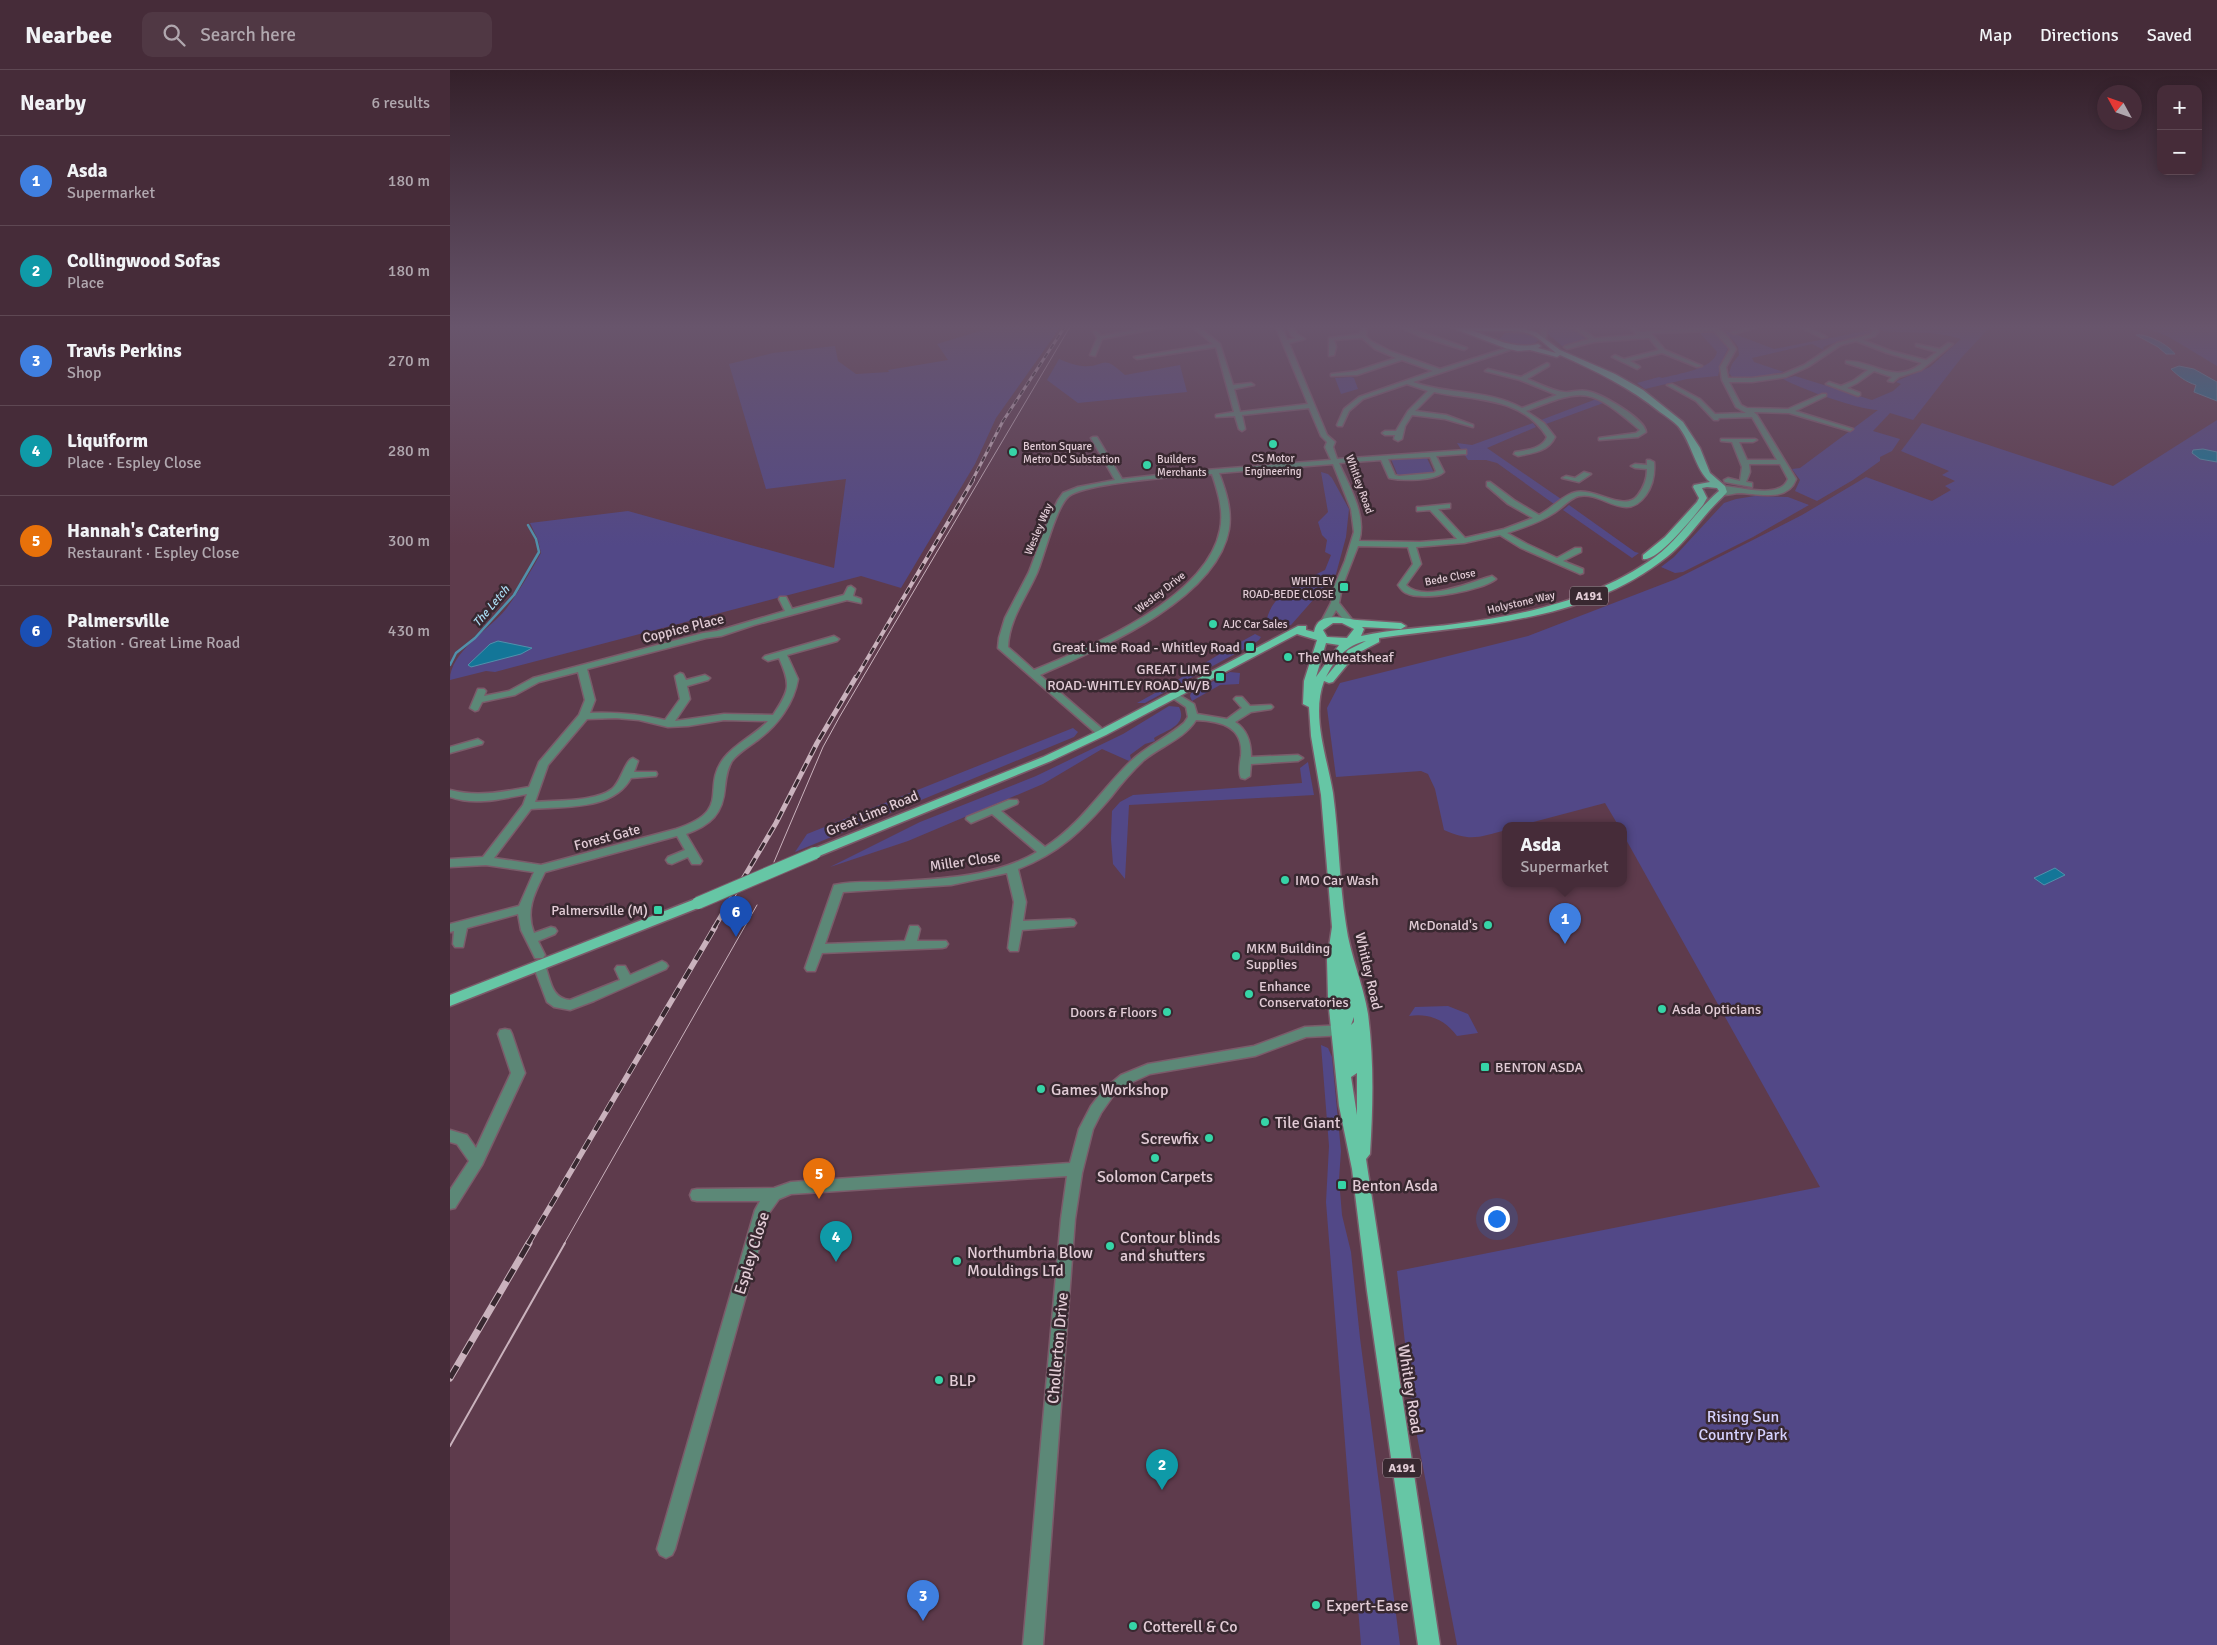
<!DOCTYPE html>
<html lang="en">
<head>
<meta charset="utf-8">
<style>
  body { margin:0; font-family:Signika,sans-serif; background:#503844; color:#f1f3f6 }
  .controls { position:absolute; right:15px; top:15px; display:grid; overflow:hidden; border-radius:10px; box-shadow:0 2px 12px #0003 }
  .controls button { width:45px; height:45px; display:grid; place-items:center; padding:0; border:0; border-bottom:1px solid #5e4853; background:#462c39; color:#f1f3f6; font:25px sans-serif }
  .compass { position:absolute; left:1647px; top:15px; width:45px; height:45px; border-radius:50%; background:#462c39; box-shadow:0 2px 12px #0003; rotate:310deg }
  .you { position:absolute; left:1046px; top:1148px; width:18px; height:18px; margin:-12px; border:4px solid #fff; border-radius:50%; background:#1a73e8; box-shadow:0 0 0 8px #1a73e833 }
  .badge { display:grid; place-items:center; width:32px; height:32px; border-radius:50%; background:#36d4a7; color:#fff; font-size:16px; font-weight:700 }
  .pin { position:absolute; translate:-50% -41px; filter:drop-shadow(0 1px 2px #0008) }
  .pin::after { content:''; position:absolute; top:26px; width:18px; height:15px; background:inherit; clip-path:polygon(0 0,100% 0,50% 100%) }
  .popup { position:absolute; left:1052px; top:752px; width:125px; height:65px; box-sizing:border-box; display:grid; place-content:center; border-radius:10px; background:#462c39; filter:drop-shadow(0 1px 4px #0005); font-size:16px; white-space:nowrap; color:#b0a7ae }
  .popup b { font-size:19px; color:#f1f3f6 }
  .popup::after { content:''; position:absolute; left:50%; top:100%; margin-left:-10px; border:10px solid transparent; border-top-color:#462c39 }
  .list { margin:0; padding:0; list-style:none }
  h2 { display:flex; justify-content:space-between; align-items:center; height:65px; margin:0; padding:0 20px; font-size:21px }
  h2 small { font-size:16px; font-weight:400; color:#b0a7ae }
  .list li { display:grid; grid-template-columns:32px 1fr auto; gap:15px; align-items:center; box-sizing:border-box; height:90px; padding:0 20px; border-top:1px solid #5e4853 }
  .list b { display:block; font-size:19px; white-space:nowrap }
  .list p { margin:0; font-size:16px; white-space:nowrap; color:#b0a7ae }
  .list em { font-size:16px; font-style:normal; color:#b0a7ae }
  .icon { flex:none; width:28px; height:28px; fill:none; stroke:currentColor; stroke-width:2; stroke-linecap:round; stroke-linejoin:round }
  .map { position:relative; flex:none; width:1767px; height:1575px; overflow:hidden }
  header { display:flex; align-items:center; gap:30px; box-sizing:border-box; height:70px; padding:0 25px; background:#462c39; border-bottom:1px solid #5e4853 }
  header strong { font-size:24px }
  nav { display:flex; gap:28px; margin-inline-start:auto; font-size:18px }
  .search { width:350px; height:45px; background:#503844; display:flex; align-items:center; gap:12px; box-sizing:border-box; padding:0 18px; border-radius:10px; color:#b0a7ae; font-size:19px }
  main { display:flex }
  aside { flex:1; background:#462c39 }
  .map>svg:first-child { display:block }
  .green { fill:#524887 }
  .water { fill:#137698; stroke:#5190ab }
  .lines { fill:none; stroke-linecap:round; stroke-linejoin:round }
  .stream { stroke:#5190ab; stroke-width:2.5 }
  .minor-casing { stroke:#7b5b6a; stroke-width:3 }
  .major-casing { stroke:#7b5b6a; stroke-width:3 }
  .minor { fill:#5c8877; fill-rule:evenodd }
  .major { fill:#66c6a5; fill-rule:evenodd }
  .tram-far1 { stroke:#cab2bd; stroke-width:1 }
  .tram { stroke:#cab2bd; stroke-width:2 }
  .rail-far4-casing { stroke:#cab2bd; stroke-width:3 }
  .rail-far3-casing { stroke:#cab2bd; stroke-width:4 }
  .rail-far2-casing { stroke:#cab2bd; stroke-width:5 }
  .rail-far1-casing { stroke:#cab2bd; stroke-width:5.5 }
  .rail-casing { stroke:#cab2bd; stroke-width:7 }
  .rail-far4 { stroke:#382830; stroke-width:2; stroke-dasharray:5.5; stroke-linecap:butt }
  .rail-far3 { stroke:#382830; stroke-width:2.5; stroke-dasharray:7; stroke-linecap:butt }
  .rail-far2 { stroke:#382830; stroke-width:3; stroke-dasharray:9; stroke-linecap:butt }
  .rail-far1 { stroke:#382830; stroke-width:4; stroke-dasharray:11; stroke-linecap:butt }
  .rail { stroke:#382830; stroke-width:5; stroke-dasharray:14; stroke-linecap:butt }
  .major-bridge-casing { stroke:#7b5b6a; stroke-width:14; stroke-linecap:butt }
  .major-bridge { stroke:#66c6a5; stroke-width:12 }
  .poi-dot { fill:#36d4a7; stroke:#382830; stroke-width:2 }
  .labels { text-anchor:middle; stroke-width:5; stroke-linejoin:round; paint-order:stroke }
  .far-poi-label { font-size:11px; fill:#e2ccd6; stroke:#382830; text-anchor:start }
  .far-street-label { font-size:11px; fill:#e2ccd6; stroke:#382830 }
  .shield { fill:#382830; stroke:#af9ba4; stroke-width:1 }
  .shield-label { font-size:12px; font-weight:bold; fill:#e2ccd6 }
  .far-water-label { font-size:12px; font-style:italic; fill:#a9dbf2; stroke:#382830 }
  .street-label { font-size:14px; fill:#e2ccd6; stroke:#382830 }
  .poi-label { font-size:14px; fill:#e2ccd6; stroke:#382830; text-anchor:start }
  .near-poi-label { font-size:16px; fill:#e2ccd6; stroke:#382830; text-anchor:start }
  .near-street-label { font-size:16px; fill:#e2ccd6; stroke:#382830 }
  .near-park-label { font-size:16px; fill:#d6d2ff; stroke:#382830 }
</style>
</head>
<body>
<header>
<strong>Nearbee</strong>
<div class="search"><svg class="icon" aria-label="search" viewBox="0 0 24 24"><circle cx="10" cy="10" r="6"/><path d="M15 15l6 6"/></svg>Search here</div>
<nav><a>Map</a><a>Directions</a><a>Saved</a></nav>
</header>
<main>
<aside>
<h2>Nearby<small>6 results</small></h2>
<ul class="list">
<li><span class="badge" style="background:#3f7fe0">1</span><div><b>Asda</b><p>Supermarket</p></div><em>180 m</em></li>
<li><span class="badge" style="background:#0f9aa8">2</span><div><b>Collingwood Sofas</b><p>Place</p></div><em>180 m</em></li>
<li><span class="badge" style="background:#3f7fe0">3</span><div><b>Travis Perkins</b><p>Shop</p></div><em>270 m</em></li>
<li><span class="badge" style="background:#0f9aa8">4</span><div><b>Liquiform</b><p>Place · Espley Close</p></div><em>280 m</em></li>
<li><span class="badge" style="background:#e8710a">5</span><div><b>Hannah's Catering</b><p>Restaurant · Espley Close</p></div><em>300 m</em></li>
<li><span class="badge" style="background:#1a4fb4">6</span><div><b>Palmersville</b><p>Station · Great Lime Road</p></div><em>430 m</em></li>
</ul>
</aside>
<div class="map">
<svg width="1767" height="1575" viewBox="0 0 1767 1575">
  <rect width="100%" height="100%" fill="#5e3b4c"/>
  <path class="green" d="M550,255H612L546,348L525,394L451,518L411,506L45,602L36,601L0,610C0,582 39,560 56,539C69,522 80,502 91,483L88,470L80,453L178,441L384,498L396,409L316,419L279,294L323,283L385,276L388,291L406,304L439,302L438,300L498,290L487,274Z
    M1098,255C1115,255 1125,258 1138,269L1112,276L1098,264Z
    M1455,255H1542L1512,287L1463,350L1440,343L1423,361L1450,369L1442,381L1430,387V391L1403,410L1367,431L1345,421L1350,410L1342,399L1350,398L1428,340C1409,340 1351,319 1333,309L1345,306L1422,330L1443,321L1451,314L1446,312L1449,310L1480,297L1511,269C1486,260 1459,264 1432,261L1430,258Z
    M1689,255H1767V296L1719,267Z
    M1269,258L1324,279L1420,260L1421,262C1408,271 1387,270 1373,277L1374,280L1362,274L1302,288L1304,292L1334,302L1308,307H1282L1279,303L1282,294L1289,285L1288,277L1284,271Z
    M1248,261C1263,261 1270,265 1278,278L1271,293L1268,306L1237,309L1195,319L1187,313L1209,307L1212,308C1227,304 1264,299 1267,282Z
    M1068,262L1084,265L1089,270C1080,279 1056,278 1049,269L1055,263Z
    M609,289C616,292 624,295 632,296C657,298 650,282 675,305L730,295L737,322L628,333L597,310Z
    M901,307L904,308L908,319L891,324L885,308Z
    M1149,328L1156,332L1096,354L1091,350Z
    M1767,350V1575H1007L963,1345L947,1201L1370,1117L1174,766V755H1168L1155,733L1072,755H1056V760C1030,767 1020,772 994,760L985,719L978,704L971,701L886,707L877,638L890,613L1078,566L1226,509L1352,445L1416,407L1482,431L1501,420L1495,416L1505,411L1492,405L1499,401L1451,381L1472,353L1663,416Z
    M1083,353L1086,357L1037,378L1111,429L1104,434L1047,393L1036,390H1018L1007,373L1022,375Z
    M976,386L984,403L948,406L941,389Z
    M871,402L878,404L882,408L899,439L896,467L886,504L841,555L825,558L816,555C818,525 851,512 875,500L881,485L875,482L877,470L872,465L868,452L878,442Z
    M1305,426L1338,427L1359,435L1303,467L1233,502L1225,503L1211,497L1224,487L1274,433L1286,429Z
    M1119,435L1185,482L1189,483L1182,488L1113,440Z
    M805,564L811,567L809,570L805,573L695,633H687C727,612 765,585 805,564Z
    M780,602L790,603L789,614L770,615L742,631L740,626L741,623Z
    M719,636L729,637C738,655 717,660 704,668L705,671L695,674L680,685L681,689L679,691L652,679L593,714L458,771L380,797L470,752L586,706L673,664Z
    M623,658L628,662L624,667L345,782L357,764Z
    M858,692L864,725L679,735L675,809L663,794L661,769L662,741L670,732L683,725L852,713L850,698Z
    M998,936L1018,944L1028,963L1007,966C995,950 980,943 959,946L965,937Z
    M871,975L878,978L882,987L891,1081L889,1109L892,1145L901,1182L910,1268L950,1575H911L876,1132L879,1076Z"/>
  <path class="water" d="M1686,265C1696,263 1719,275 1725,284H1716L1708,277Z
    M1729,296L1744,299L1767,312V331L1744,322L1746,315C1736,312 1728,306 1721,299Z
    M1753,379L1767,382V392L1750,389L1742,383L1743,380Z
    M48,571L82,578L71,584L21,597L18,595L40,574Z
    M1605,798L1615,805L1594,815L1584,808Z"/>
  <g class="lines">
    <path class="stream" d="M0,595L6,583L25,568L64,525L89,482L86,469L78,455"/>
    <defs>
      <path id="minor" d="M711,255H725L652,269L645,286L640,285L647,268L643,261H647L651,266Z
        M740,255H747L770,274L783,315L801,313L804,315L784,319L790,342L858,334L825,255H831L837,270L846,268L841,265L837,255H843L847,264L855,269L839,273L877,365L885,372L883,377L887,389L1016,380V384H1013L986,386L994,402C985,411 952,411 939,408L931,390L889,393C899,416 917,445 909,471L970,472L1007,469L980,440L967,441V437H970L1000,434V438L988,439L1015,468L1054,459L1083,448L1058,434L1037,416V412H1040L1064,430L1089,445C1101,439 1114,424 1126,422C1146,418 1175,443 1188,425C1194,417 1197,409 1197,399L1185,398L1181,396L1185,394L1197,395V390H1200L1204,392C1205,404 1203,415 1196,425C1175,454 1153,421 1129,426C1120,428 1112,438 1104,443C1090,452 1073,458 1057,463L1077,474L1107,488L1125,478H1131V482L1113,491L1133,499V503L1130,504L1071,478L1050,465L1014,473L966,477L971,494L956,515C974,533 1021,512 1042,506L1046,509C1033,520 972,532 956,523C953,522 950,518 948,515L963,494L958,477L908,476L892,517L889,533L904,552L900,555L897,554L886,540L878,554L875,555L871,552L881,533L884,517L895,491L904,462L901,439L883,394L769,403C776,421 782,440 779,459C767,530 649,579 590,605L657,663L652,666L648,665L548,578L549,568L555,548L579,502L598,451L608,430L613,423L628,417L665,410L641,368L643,367H647L672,409L743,401L881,390L875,377L877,372L871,366L859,338L792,345L795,359L792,361L789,359L785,346L766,347V345L784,342L766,277L687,289L684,287L763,274ZM980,387L986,401L984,403L949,406L945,405L938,389ZM762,404C768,422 774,441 770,460C757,528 642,576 584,600L558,577C559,549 576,528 587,503C594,487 606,436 619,426C639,412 734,406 762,404Z
        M911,255H917L916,266L921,271L940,281L990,299L1063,276L1066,278L963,312C998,325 1038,319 1072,338L1107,325L1070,310L1035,301L1038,299L1071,307L1097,293L1099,294V296L1077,309C1088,313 1102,321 1114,322C1121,323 1129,319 1137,321C1151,323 1195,349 1196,362L1188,367L1149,370V368L1186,363L1190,360C1140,318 1136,317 1076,341L1094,353L1105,367C1098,382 1082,383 1068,386L1064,384L1065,382C1077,380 1092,379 1097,367C1072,326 1024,331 984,322L965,341L996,345L1023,355V357L995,349L962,345L955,356L952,369L948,371L944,369L945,365H935L932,363L935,361H946L958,341L978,321L957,314L913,329L899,341L892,356H888L887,355L894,339L909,327L983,301L952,290L907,305L881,306V304L906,301L946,288L925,279L912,268L884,270L886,277L884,285L879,286V268L910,264Z
        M945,255H953L1017,278L1014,280L969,266Z
        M1077,255H1088L1064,262L1061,260Z
        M1091,255H1097L1096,268L1093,270L1090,268Z
        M1113,255H1122L1132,259L1145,268L1187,265L1177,255H1183L1190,262L1260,257L1258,255C1272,255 1279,269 1286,279L1276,297L1278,308H1302L1333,304L1354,295L1387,273L1421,264L1423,261L1417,255H1423L1429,261L1425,266L1413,270L1441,281L1476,290L1487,282L1466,276V274L1490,279L1498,273L1503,274L1471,300L1449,307L1443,312L1438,311L1442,307L1424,301L1407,313L1397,318L1410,323V325L1408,326L1376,314L1379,312L1391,316L1403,311L1418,300L1396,293V291C1424,290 1443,316 1472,293L1437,283L1406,271L1391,275L1358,297L1336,307L1302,312H1279L1291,335L1297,338L1338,339L1372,324H1376V326L1345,341L1403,359L1400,361L1339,343L1304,342L1307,345L1346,409C1338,433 1306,423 1288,423C1281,424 1274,427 1268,423L1274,421L1269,420V416C1286,415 1330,431 1338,409L1330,394H1299L1300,402L1296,412L1302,413V417L1275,412L1274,410L1278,408L1290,411L1292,397L1282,372L1271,371V369H1305L1307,370L1303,372H1289L1297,390H1327L1302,347L1269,348L1268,350H1264L1246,331L1217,315L1222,314L1250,329L1265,344L1296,343L1286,337L1272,310L1270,297L1280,279L1264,261L1201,263L1215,280L1252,296L1247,297L1212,283L1180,291L1189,296L1190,297L1187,299L1162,287L1165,285L1174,289L1209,280L1199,268L1144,272L1117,279L1114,277L1115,276L1139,269L1128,261Z
        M1304,255H1314L1284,264L1281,262Z
        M1346,255H1354L1377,267L1372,268Z
        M1134,402L1141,404L1129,412L1112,408L1116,406L1125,408Z
        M401,516L405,519L403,526L411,529V533L397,530L304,555L271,566L256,568L137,599L145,630L140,643C167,642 190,644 215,650L230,629L225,606L230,603L233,604L236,610L255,605L260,608L258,610L237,616L240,629L225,651L274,644L323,645C340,620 341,615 329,588L318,591L313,588L315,586L384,566L389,569L387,571L337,585L348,609C344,633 328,655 309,669C300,676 289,682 282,691C277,699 276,708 275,717C273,744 261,755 236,764L252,791L250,794H242L238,787L222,794L218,793L216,790L218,787L235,780L227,766L95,802C85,822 75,840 84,863L101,857L105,858L107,861L105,864L88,871L95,885L93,888H85L71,860L68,844L17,858L13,877H5L3,874L4,861L0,862V854L69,836L84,802L36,795L0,797V789L33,787L73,735L77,724C52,729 24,736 0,727V720C27,727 52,722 79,717L89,692L129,645L135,630L128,602L89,612L65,625L32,632L28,640L25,641L20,638L28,619H34L36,621L34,626L59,621L83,608L253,563L267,561L335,541L329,529L330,527H336L342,539L394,525L398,517ZM166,648L189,650L218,657L238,656L274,650L318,651C305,665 286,673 274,688C250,719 284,740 226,759L91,795L44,788L81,739C114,736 163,741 181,708L206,706L207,704L206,702H184L188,691L183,688C175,690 171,712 162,719C145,732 106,730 85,732L98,695L137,649Z
        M724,622L744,634L747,644L777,649L792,638L784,629L786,627H792L800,636L821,635L823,637L821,639L801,642L785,652C798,660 801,673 801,687L848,685L853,688L848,691L801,694L800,706L795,709L791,708C788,702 790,692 791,686C794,656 770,651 746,650C734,669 711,676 694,690C682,701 671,714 661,727C632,761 609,783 568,799L576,832L573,851L620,849L624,850L626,853L624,856L572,860L568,881H560L558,878L564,832L557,803L501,815L393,822L375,874L455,871L460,856H468L470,859L467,871H496L498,874L496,877L492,878L372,883L365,901H357L355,898L384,815C400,811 420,812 437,812C487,809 543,808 587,782L542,744L521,753L516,749L517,747L559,730H567L568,732L567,734L551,741L595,777C630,755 652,719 681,691C697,676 718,667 734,653L738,647L736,637L721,627L719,625Z
        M28,669L33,672L32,674L0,683V677Z
        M89,890L93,892L95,895C101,911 101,928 120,930L170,910L165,899L167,896H175L180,905L212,891L216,893L218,896L216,899L144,931L120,940L104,937L97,932L83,895L85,892Z
        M896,955L901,956L902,960L901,964L896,965L856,967L805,986L700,1004L680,1013L663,1026L651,1043L643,1059L632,1103L625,1149L593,1575H573L611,1149L617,1106L341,1124L329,1129L319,1143L225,1479L222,1485L216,1488L210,1485L207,1479L305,1140L310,1131H247L242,1130L240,1125L242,1120L247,1119L324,1118L341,1112L620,1093L629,1059L641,1036L654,1019L671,1005L698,994L804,976L855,957Z
        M55,959L60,960L62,964L75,1003L32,1095L5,1138L0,1139V1120L19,1091L7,1074L0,1072V1060L17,1065L26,1078L61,1003L48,964L50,960Z"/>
      <path id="major" d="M995,255L1070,258L1086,262L1110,280L1165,304L1193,320L1233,352L1250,378L1260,403L1275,416L1277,422C1271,429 1265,434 1259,441C1245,457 1234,473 1218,486C1135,553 1028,554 929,568V572L906,584L883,612L879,613L874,611C861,646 877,687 883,723C889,767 889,811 896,855C900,885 913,913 918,944C924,990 923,1037 920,1084L916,1089L990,1575H968L917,1221L902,1099L889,1036L878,929L877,890L882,857L871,725L861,666L859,637L853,634L854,611L867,570L847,564L656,665L601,691L369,786L365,787L359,783L361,780L593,687L648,661L848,556H856V560L864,562C868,540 893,549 907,550C922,551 936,552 951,553L956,556L951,559L912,557L914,559L911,566C942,559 974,558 1005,554C1075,545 1147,529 1205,487C1230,469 1245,441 1269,421L1267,418L1257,417L1252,418L1257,428L1253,435C1243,447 1208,492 1193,489V485L1215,467L1247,432L1249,428L1243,417L1244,415L1260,412C1245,399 1242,373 1228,356C1223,351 1216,346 1210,342C1179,317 1146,301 1110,285L1107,287L1080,280L1068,281L1055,278ZM1021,260C1039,263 1062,258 1080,264C1089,267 1098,277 1106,283L1088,278L1091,276L1088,274C1063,280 1044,268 1021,260ZM883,553H892L904,559L897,568L877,567L873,560ZM916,571L898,580L876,607C885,589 896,575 916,571ZM876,573L889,575L866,607ZM904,947V952L901,955ZM907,1003V1045L901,1007Z
        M248,828L255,833L253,836L0,936V925Z"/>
    </defs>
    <use href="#minor" class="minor-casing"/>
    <use href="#major" class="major-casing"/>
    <use href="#minor" class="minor"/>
    <use href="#major" class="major"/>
    <path class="tram-far1" d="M324,792L373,677L390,646L621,255
      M114,1174L307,835"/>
    <path class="tram" d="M0,1376L115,1173"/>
    <defs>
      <path id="rail-far4" d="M522,411L553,351L616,255"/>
      <path id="rail-far3" d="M406,608L523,410"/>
      <path id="rail-far2" d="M264,858L326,753L367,673L406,607"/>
      <path id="rail-far1" d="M78,1174L265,857"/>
      <path id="rail" d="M0,1308L79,1173"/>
    </defs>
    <use href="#rail-far4" class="rail-far4-casing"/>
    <use href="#rail-far3" class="rail-far3-casing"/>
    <use href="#rail-far2" class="rail-far2-casing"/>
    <use href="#rail-far1" class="rail-far1-casing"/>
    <use href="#rail" class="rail-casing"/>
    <use href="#rail-far4" class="rail-far4"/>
    <use href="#rail-far3" class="rail-far3"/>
    <use href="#rail-far2" class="rail-far2"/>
    <use href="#rail-far1" class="rail-far1"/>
    <use href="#rail" class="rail"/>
    <defs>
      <path id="major-bridge" d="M248,833L365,783"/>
    </defs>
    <use href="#major-bridge" class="major-bridge-casing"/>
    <use href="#major-bridge" class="major-bridge"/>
  </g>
  <linearGradient id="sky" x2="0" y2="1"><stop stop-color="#34202a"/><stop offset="0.54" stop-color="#68556c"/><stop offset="1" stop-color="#68556c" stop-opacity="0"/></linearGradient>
  <rect width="1767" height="476" fill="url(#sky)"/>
  <g class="poi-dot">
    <circle cx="823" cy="374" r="5"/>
    <circle cx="563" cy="382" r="5"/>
    <circle cx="697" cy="395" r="5"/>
    <rect x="889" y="512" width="10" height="10" rx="2.5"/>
    <circle cx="763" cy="554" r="5"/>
    <rect x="795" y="572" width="10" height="10" rx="2.5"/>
    <circle cx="838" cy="587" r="5"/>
    <rect x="765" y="602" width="10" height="10" rx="2.5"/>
    <circle cx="835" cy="810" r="5"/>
    <rect x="203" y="835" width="10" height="10" rx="2.5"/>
    <circle cx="1038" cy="855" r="5"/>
    <circle cx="786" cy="886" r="5"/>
    <circle cx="799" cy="924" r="5"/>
    <circle cx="1212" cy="939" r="5"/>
    <circle cx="717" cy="942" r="5"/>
    <rect x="1030" y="992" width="10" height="10" rx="2.5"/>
    <circle cx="591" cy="1019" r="5"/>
    <circle cx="815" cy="1052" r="5"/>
    <circle cx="759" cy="1068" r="5"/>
    <circle cx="705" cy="1088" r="5"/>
    <rect x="887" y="1110" width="10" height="10" rx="2.5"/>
    <circle cx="660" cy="1176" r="5"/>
    <circle cx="507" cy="1191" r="5"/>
    <circle cx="489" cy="1310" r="5"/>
    <circle cx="866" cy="1535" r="5"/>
    <circle cx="683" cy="1556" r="5"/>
  </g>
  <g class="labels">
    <g class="far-poi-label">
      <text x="573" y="380">Benton Square<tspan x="573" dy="13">Metro DC Substation</tspan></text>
      <text x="823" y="392" text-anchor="middle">CS Motor<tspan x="823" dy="13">Engineering</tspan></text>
      <text x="707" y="393">Builders<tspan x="707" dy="13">Merchants</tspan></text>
      <text x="884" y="515" text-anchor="end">WHITLEY<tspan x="884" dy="13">ROAD-BEDE CLOSE</tspan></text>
      <text x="773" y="558">AJC Car Sales</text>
    </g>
    <g class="far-street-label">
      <text transform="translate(910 414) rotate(70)" y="4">Whitley Road</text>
      <text transform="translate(588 459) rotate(-67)" y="4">Wesley Way</text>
      <text transform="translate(1000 507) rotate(-11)" y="4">Bede Close</text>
      <text transform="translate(710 522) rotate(-38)" y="4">Wesley Drive</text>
      <text transform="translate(1071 532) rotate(-13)" y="4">Holystone Way</text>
    </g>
    <g class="shield">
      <rect x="1120" y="516.5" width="38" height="19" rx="4"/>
      <rect x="933" y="1388.5" width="38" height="19" rx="4"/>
    </g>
    <g class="shield-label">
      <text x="1139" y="530">A191</text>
      <text x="952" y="1402">A191</text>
    </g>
    <g class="far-water-label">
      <text transform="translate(41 536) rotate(-50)" y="4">The Letch</text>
    </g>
    <g class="street-label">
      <text transform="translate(233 558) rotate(-14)" y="5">Coppice Place</text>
      <text transform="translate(422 743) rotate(-22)" y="5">Great Lime Road</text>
      <text transform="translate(157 767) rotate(-15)" y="5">Forest Gate</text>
      <text transform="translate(515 791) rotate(-8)" y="5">Miller Close</text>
      <text transform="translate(919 901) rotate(77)" y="5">Whitley Road</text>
    </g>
    <g class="poi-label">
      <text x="790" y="582" text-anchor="end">Great Lime Road - Whitley Road</text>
      <text x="848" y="592">The Wheatsheaf</text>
      <text x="760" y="604" text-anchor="end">GREAT LIME<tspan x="760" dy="16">ROAD-WHITLEY ROAD-W/B</tspan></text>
      <text x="845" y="815">IMO Car Wash</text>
      <text x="198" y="845" text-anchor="end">Palmersville (M)</text>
      <text x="1028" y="860" text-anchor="end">McDonald's</text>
      <text x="796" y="883">MKM Building<tspan x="796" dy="16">Supplies</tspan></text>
      <text x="809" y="921">Enhance<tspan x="809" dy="16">Conservatories</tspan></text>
      <text x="1222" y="944">Asda Opticians</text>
      <text x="707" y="947" text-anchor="end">Doors &amp; Floors</text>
      <text x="1045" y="1002">BENTON ASDA</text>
    </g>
    <g class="near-poi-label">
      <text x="601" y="1025">Games Workshop</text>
      <text x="825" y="1058">Tile Giant</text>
      <text x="749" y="1074" text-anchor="end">Screwfix</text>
      <text x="705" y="1112" text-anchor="middle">Solomon Carpets</text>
      <text x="902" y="1121">Benton Asda</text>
      <text x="670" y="1173">Contour blinds<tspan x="670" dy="18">and shutters</tspan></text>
      <text x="517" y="1188">Northumbria Blow<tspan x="517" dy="18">Mouldings LTd</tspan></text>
      <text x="499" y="1316">BLP</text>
      <text x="876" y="1541">Expert-Ease</text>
      <text x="693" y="1562">Cotterell &amp; Co</text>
    </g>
    <g class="near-street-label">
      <text transform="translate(301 1183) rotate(-73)" y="6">Espley Close</text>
      <text transform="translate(607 1278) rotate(-85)" y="6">Chollerton Drive</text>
      <text transform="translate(961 1319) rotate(81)" y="6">Whitley Road</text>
    </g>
    <g class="near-park-label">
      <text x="1293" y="1352">Rising Sun<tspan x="1293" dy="18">Country Park</tspan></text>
    </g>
  </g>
</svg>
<div class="controls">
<button>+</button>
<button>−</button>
</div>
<svg class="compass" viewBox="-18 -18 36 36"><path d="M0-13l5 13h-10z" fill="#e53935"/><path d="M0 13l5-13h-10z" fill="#b0a7ae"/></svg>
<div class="you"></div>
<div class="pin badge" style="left:1115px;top:874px;background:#3f7fe0">1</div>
<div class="popup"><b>Asda</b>Supermarket</div>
<div class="pin badge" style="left:712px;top:1420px;background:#0f9aa8">2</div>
<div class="pin badge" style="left:473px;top:1551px;background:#3f7fe0">3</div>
<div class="pin badge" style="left:386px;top:1192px;background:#0f9aa8">4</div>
<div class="pin badge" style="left:369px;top:1129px;background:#e8710a">5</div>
<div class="pin badge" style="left:286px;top:867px;background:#1a4fb4">6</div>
</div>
</main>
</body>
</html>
